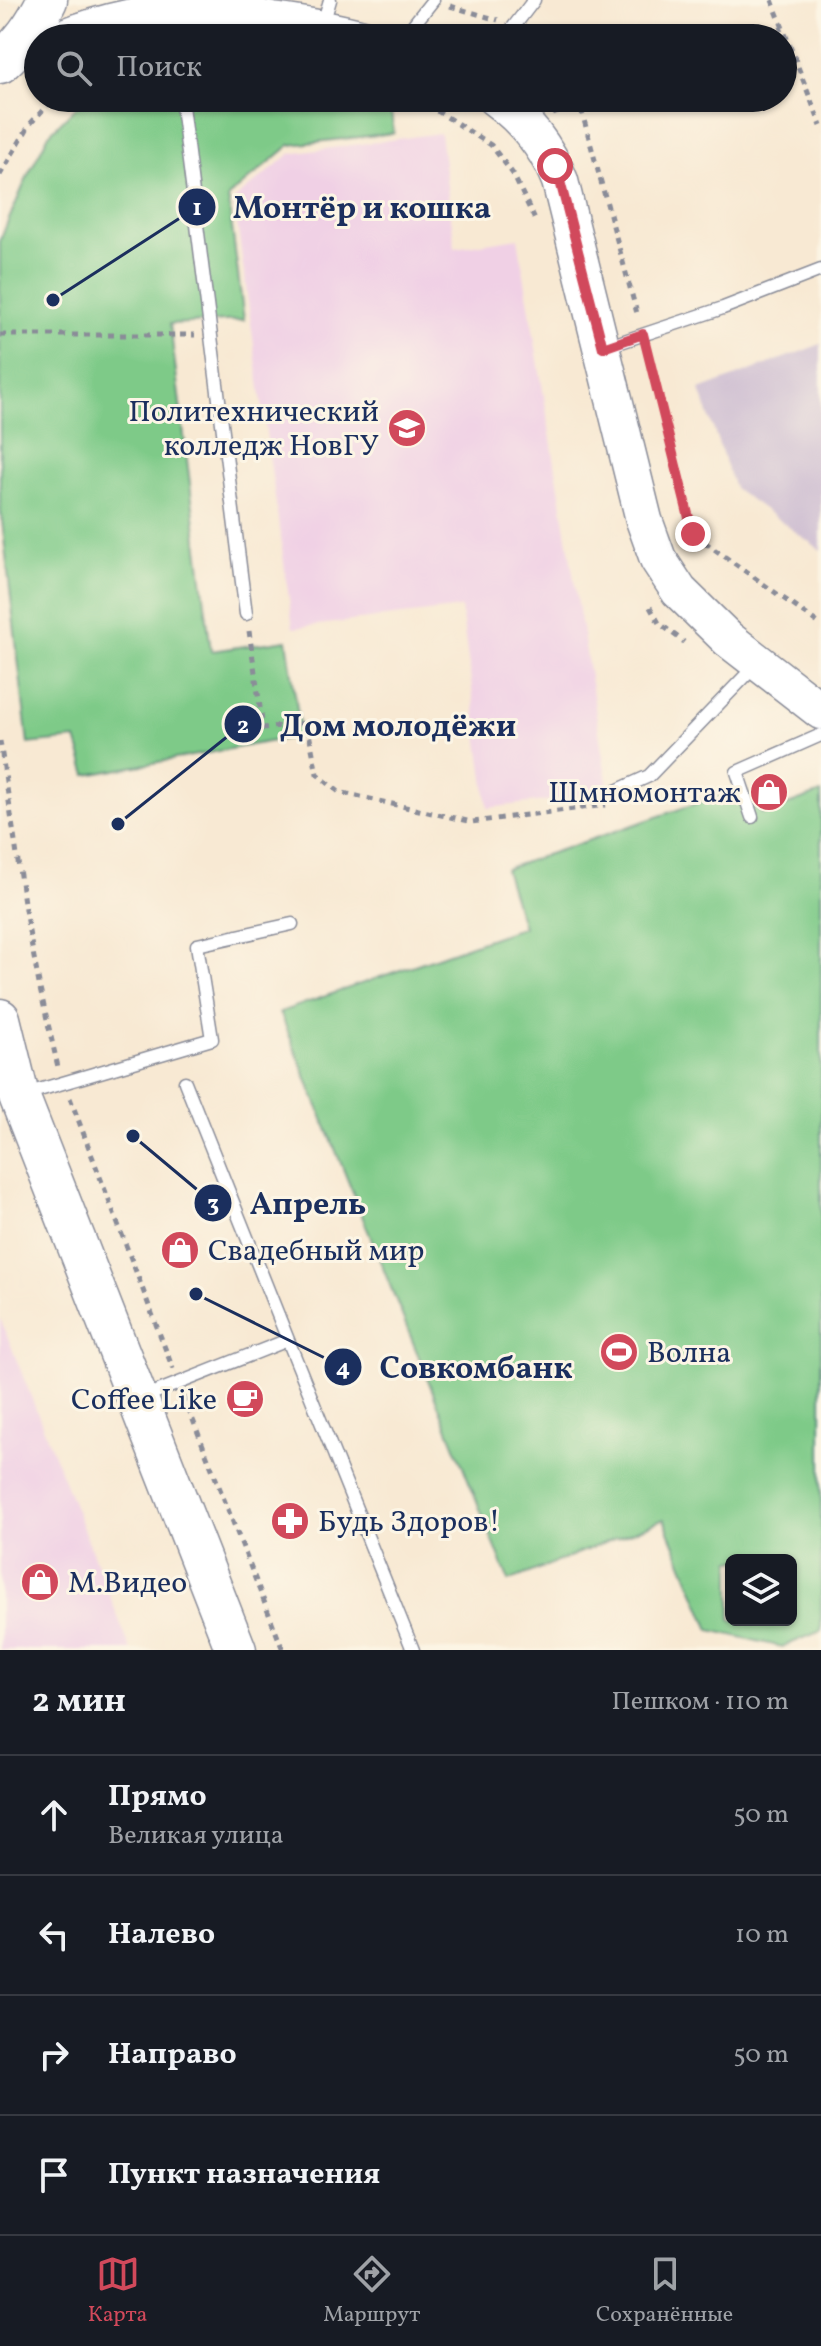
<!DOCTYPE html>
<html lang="ru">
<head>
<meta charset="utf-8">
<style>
  body { margin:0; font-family:Vollkorn,serif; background:#242831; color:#f1f3f6 }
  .controls { position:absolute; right:24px; bottom:24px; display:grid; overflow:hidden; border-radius:12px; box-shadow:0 2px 6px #0004 }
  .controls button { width:72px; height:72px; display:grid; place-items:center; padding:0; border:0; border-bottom:2px solid #363941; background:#171b24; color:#f1f3f6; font:40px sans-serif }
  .stop { position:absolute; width:24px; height:24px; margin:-18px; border:6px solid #d1495b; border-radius:50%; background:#fff }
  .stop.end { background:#d1495b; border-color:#fff; box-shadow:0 2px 8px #0008 }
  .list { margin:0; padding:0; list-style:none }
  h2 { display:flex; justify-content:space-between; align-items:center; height:104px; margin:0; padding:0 32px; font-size:34px }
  h2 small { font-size:26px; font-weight:400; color:#9ea1a6 }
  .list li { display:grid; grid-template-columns:52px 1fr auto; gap:24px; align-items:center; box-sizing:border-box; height:120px; padding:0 32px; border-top:2px solid #363941 }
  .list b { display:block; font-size:30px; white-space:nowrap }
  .list p { margin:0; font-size:26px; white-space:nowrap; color:#9ea1a6 }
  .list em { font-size:26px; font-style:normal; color:#9ea1a6 }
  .icon { flex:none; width:44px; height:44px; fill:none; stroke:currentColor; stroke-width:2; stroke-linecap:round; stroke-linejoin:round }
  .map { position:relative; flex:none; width:821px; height:1650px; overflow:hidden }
  .search { position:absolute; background:#171b24; box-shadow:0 2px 6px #0004; left:24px; right:24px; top:24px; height:88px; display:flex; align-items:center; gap:20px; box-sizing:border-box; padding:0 28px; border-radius:44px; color:#9ea1a6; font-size:30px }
  .sheet { height:584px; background:#171b24 }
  nav { display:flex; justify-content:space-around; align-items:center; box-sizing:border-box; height:112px; border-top:2px solid #363941; background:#171b24; font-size:22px; color:#9ea1a6 }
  nav a { display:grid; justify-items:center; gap:4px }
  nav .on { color:#d1495b }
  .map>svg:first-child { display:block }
  .built { fill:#f0d0e5 }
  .industrial { fill:#cebed2 }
  .green { fill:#7eca88; stroke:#4c7c73; stroke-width:2; fill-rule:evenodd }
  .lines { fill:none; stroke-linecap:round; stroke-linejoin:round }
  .service-casing { stroke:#8a8c98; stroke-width:15 }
  .secondary-casing { stroke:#8a8c98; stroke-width:39 }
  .primary-casing { stroke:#8a8c98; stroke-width:43 }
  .path { stroke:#8a8c98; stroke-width:5; stroke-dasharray:6 6; stroke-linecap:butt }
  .service { stroke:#fff; stroke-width:12 }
  .secondary { stroke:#fff; stroke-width:36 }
  .primary { stroke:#fff; stroke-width:40 }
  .route { stroke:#d1495b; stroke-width:10 }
  .labels { text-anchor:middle; stroke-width:6; stroke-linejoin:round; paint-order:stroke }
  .poi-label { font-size:30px; fill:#1b2f5e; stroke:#fcf5e5; text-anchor:start }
  .leader { fill:none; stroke:#1b2f5e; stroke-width:3 }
  .callout-dot { fill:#1b2f5e; stroke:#fcf5e5; stroke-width:3 }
  .mark-label { font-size:24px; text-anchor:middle; font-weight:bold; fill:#fff }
  .callout-label { font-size:32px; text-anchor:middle; font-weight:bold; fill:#1b2f5e; stroke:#fcf5e5; stroke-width:6; stroke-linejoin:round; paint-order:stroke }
</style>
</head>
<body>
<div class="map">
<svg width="821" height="1650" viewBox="0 0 821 1650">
  <rect width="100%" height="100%" fill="#fcf5e5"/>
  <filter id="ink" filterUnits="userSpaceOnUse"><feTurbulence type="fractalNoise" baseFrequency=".0125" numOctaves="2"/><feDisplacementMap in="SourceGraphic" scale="16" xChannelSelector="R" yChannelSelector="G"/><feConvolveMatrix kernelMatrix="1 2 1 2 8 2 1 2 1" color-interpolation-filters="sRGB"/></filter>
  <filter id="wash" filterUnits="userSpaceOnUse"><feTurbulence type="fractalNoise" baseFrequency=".006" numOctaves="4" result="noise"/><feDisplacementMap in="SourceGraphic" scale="32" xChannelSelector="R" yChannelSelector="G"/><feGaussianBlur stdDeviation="1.8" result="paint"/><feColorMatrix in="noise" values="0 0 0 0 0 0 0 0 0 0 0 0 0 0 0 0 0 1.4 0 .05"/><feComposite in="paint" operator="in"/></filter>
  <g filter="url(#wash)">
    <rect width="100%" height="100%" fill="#f8e9d3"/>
    <path class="built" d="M440,133L455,248L518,238L609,793L488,808L461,608L293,628L234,200L290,154Z
      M0,1318L131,1650H0Z"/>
    <path class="industrial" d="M821,344V550L734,488L700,390Z"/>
    <path class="green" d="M85,98H360L390,106L394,133L290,145L228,197L244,320L170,324L211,651L287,640L301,736L87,775L76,739L28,744L0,504V240L28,175L49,134Z
      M744,787L762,814L821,793V1631L782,1647L710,1630L664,1519L509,1581L280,1012L523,927L505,869ZM731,1560H791V1620H731Z"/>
  </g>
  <g filter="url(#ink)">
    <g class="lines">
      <defs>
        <path id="service" d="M171,15L173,38
          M323,24L330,0
          M403,38L433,0
          M505,38L534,0
          M181,98L246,614
          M606,347L723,308L821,270
          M616,791L649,776L755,666
          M752,817L737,772L821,735
          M185,1082L288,1340
          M22,1095L212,1039L197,945L292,924
          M141,1398L288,1340L413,1650"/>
        <path id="secondary" d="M62,38C112,18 164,8 218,11C236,12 255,18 273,21C303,25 333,30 363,38
          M495,98C524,119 547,147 560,181L644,520L658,559L679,591L728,639L821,711"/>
        <path id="primary" d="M0,63C21,44 35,26 47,0
          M0,1019L19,1096L236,1650"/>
      </defs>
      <use href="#service" class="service-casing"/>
      <use href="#secondary" class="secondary-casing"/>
      <use href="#primary" class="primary-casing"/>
      <path class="path" d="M772,0L821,126
        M450,6L498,20
        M757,38L783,28
        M403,98L439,112L491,145L513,174L536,222
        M578,98L638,317
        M553,114L593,98
        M0,175L30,124L54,98
        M0,335H195
        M647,350L693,534L821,625
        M650,607L659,623L684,642
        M249,631L263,728L307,723L317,774L339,792L472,822L606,805
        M0,741L26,916L40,989L58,1067
        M70,1098L173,1369
        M184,1397L283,1650"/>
      <use href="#service" class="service"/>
      <use href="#secondary" class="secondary"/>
      <use href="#primary" class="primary"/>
    </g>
  </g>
  <g class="lines" filter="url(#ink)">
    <path class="route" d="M555,166L560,181L603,348L643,334L693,534"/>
  </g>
  <defs>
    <symbol id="university-disc" viewBox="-11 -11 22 22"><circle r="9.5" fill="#d1495b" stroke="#fcf5e5"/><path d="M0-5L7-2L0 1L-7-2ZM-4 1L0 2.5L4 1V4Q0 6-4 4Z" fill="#fff"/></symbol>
    <symbol id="shop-disc" viewBox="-11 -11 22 22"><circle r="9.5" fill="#d1495b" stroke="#fcf5e5"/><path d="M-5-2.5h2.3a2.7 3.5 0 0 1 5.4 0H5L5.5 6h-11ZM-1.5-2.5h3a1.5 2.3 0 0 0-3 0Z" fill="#fff"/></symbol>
    <symbol id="stadium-disc" viewBox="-11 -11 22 22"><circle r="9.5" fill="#d1495b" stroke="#fcf5e5"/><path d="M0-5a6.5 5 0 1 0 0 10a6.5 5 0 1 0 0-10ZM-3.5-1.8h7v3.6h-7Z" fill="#fff"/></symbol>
    <symbol id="cafe-disc" viewBox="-11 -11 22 22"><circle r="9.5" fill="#d1495b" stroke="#fcf5e5"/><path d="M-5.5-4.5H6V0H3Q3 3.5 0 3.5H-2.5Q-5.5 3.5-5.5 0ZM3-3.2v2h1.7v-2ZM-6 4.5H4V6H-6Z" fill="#fff"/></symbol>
    <symbol id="pharmacy-disc" viewBox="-11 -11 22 22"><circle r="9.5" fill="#d1495b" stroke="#fcf5e5"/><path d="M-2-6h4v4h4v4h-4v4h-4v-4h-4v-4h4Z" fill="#fff"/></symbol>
  </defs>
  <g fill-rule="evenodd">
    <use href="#university-disc" x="385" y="406" width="44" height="44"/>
    <use href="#shop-disc" x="747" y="770" width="44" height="44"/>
    <use href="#shop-disc" x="158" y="1228" width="44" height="44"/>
    <use href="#stadium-disc" x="597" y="1330" width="44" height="44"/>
    <use href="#cafe-disc" x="223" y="1377" width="44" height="44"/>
    <use href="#pharmacy-disc" x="268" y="1499" width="44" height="44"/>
    <use href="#shop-disc" x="18" y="1560" width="44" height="44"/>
  </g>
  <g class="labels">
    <g class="poi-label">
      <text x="379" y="421" text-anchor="end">Политехнический<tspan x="379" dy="34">колледж НовГУ</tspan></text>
      <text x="741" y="802" text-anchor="end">Шмномонтаж</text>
      <text x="208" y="1260">Свадебный мир</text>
      <text x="647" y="1362">Волна</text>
      <text x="217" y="1409" text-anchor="end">Coffee Like</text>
      <text x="318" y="1531">Будь Здоров!</text>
      <text x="68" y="1592">М.Видео</text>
    </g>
  </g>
  <path class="leader" d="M53 300L197 207M118 824L243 724M133 1136L213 1203M196 1294L343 1367"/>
  <g class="callout-dot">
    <circle cx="53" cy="300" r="8"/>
    <circle cx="118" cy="824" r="8"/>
    <circle cx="133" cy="1136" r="8"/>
    <circle cx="196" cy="1294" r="8"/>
    <circle cx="197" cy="207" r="20"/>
    <circle cx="243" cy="724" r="20"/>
    <circle cx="213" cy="1203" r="20"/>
    <circle cx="343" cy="1367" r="20"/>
  </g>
  <g class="mark-label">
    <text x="197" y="215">1</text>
    <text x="243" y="733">2</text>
    <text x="213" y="1211">3</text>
    <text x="343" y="1375">4</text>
  </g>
  <g class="callout-label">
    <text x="362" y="218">Монтёр и кошка</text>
    <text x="398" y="736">Дом молодёжи</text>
    <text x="308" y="1214">Апрель</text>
    <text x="476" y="1378">Совкомбанк</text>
  </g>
</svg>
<div class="controls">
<button><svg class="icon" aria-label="layers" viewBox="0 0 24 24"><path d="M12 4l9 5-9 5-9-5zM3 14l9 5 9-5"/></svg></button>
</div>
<div class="stop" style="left:555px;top:166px"></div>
<div class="stop end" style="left:693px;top:534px"></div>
<div class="search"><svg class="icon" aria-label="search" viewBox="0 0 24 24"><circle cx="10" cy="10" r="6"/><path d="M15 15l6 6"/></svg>Поиск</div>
</div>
<section class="sheet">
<h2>2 мин<small>Пешком · 110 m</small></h2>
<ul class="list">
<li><svg class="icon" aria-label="ahead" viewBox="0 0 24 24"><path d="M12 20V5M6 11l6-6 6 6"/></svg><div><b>Прямо</b><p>Великая улица</p></div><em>50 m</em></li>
<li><svg class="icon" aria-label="left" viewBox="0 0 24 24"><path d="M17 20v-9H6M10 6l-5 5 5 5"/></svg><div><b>Налево</b></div><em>10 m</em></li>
<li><svg class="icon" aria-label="right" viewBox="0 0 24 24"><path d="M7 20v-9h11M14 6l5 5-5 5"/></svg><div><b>Направо</b></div><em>50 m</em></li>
<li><svg class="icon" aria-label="arrive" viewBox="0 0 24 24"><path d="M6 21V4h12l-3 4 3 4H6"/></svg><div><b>Пункт назначения</b></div></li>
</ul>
</section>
<nav>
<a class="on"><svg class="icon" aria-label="map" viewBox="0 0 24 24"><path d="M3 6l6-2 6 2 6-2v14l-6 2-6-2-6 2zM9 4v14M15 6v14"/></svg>Карта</a>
<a><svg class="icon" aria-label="directions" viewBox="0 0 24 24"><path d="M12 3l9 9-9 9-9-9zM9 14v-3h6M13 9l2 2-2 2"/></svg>Маршрут</a>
<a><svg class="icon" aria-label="saved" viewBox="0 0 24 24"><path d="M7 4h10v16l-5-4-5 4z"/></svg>Сохранённые</a>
</nav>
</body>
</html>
